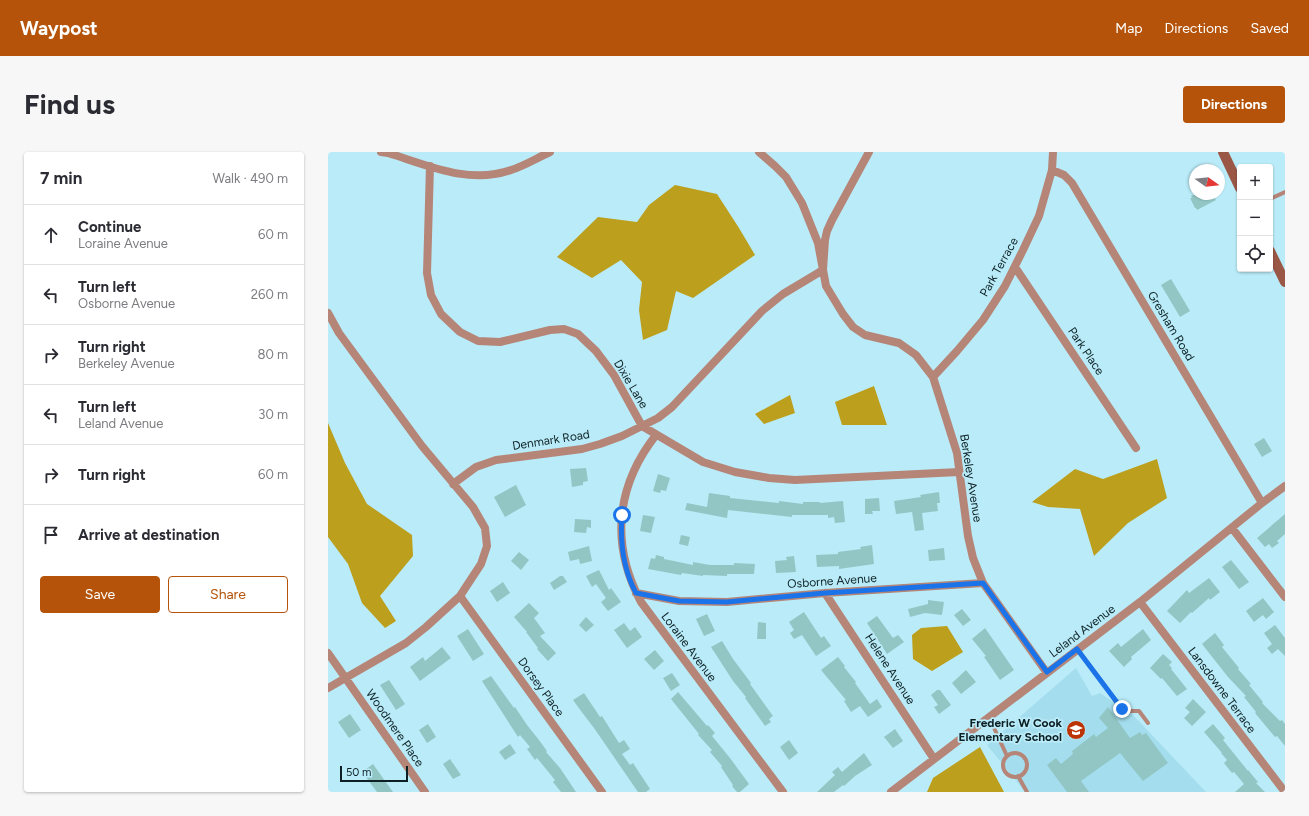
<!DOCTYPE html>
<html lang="en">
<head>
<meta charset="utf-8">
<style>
  body { margin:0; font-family:Figtree,sans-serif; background:#f7f7f7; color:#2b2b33 }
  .controls { position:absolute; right:12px; top:12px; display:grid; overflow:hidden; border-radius:4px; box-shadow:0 1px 3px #0004 }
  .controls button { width:36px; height:36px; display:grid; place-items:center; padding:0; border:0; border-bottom:1px solid #e1e1e2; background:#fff; color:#2b2b33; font:20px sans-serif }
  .compass { position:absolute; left:861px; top:12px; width:36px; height:36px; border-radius:50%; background:#fff; box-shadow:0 1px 3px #0004; rotate:105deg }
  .scale { position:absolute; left:12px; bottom:10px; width:68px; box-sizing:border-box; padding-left:4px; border:2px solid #0c2024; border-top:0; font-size:11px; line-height:14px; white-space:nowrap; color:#0c2024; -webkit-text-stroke:3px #baebf8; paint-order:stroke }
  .stop { position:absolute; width:12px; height:12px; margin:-9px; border:3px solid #1a73e8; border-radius:50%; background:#fff }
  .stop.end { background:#1a73e8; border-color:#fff; box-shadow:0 1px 4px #0008 }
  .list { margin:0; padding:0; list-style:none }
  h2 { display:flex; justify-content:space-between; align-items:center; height:52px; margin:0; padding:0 16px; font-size:17px }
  h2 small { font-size:13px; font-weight:400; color:#7c7c81 }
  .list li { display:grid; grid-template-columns:26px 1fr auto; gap:12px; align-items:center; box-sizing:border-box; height:60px; padding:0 16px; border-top:1px solid #e1e1e2 }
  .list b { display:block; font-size:15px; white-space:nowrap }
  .list p { margin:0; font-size:13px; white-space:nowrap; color:#7c7c81 }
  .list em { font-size:13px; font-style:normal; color:#7c7c81 }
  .actions { display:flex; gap:8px; padding:12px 16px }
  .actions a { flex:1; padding:9px 0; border:1px solid #b45309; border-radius:4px; text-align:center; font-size:14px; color:#b45309 }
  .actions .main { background:#b45309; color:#fff }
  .icon { flex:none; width:22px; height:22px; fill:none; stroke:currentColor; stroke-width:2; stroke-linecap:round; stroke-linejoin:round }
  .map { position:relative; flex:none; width:957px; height:640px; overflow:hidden; border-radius:4px }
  header { display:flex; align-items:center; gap:24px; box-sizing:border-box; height:56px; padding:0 20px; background:#b45309; color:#fff }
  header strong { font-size:19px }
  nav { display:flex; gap:22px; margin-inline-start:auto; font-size:14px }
  .intro { display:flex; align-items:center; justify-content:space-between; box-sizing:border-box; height:96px; padding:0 24px }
  h1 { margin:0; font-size:28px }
  .button { padding:10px 18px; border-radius:4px; background:#b45309; color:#fff; font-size:14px; font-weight:700 }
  main { display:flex; gap:24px; padding:0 24px }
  aside { flex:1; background:#fff; border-radius:4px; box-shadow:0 1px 3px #0004 }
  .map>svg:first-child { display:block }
  .built { fill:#a4deee }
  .forest { fill:#bc9f1d }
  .building { fill:#92c6c5 }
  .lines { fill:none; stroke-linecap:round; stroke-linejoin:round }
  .lane { stroke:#b58578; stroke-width:4 }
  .street { stroke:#b58578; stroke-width:8 }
  .secondary { stroke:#9b5746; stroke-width:10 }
  .route { stroke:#1a73e8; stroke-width:5 }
  .labels { text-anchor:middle; stroke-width:3.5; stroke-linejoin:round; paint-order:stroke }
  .street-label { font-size:12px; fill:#0c2024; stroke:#baebf8 }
  .poi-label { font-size:12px; font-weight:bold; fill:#0c2024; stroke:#baebf8; text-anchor:end }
</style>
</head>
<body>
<header>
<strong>Waypost</strong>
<nav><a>Map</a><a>Directions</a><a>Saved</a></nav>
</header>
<div class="intro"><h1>Find us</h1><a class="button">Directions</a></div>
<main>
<aside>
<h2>7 min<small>Walk · 490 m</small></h2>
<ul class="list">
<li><svg class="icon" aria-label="ahead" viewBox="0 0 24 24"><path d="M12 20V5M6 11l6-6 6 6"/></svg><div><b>Continue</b><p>Loraine Avenue</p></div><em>60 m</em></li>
<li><svg class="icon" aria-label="left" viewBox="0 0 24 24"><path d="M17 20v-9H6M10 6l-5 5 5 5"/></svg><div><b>Turn left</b><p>Osborne Avenue</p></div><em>260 m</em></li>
<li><svg class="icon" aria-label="right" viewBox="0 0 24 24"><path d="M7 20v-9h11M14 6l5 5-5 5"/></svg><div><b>Turn right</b><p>Berkeley Avenue</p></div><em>80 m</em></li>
<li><svg class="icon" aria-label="left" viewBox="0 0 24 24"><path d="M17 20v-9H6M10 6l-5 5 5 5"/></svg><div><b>Turn left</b><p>Leland Avenue</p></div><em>30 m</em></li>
<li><svg class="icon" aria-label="right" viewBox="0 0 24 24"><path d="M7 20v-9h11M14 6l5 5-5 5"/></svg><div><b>Turn right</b></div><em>60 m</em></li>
<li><svg class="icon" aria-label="arrive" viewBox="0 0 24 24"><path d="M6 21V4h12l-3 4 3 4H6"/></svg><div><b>Arrive at destination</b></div></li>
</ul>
<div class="actions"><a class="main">Save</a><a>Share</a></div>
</aside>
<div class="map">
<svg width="957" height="640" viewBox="0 0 957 640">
  <rect width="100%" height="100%" fill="#baebf8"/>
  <path class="built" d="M748,516L764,544L772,541L804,562L878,640H697L659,593Z"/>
  <path class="forest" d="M347,33L389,42L411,76L427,103L365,146L348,139L339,178L315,188L311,158L314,130L293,108L264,126L229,105L270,65L309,70L321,53Z
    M546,234L559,273H514L507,250Z
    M462,243L467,261L436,272L427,262Z
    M0,271L17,311L39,352L84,383L85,404L52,444L68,469L57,476L34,451L20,412L0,385Z
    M829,307L839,346L800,371L766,404L752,357L720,355L704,350L747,317L775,327Z
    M619,474L635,500L604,519L585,507L584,483L593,476Z
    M652,595L676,640H599L605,626Z"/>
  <path class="building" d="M868,42H884L888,48L869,58L868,56H867L862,46H864L863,44Z
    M843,127L862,159L852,165L833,133Z
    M936,286L944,299L934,305L926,292Z
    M258,316L260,329L255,330V333L244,335L242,317Z
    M330,322L342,326L338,339L333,338L332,341L325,339Z
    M188,333L198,353L177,365L166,345Z
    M611,340L612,351H609L610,359L594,361L596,378L587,379L584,360L568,362L566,349L593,345L592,343Z
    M381,341L402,344V346L451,351V349L475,352V350H492V351L515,349L517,370L507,371L506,365L500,366V363H464V365L400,358L399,366L357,358L359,351L379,355Z
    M551,346L552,359H544L545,362H537V347Z
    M957,362V382L949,389L951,391L944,396L941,392L937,395L929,386Z
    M315,363L327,365L323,381L312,379Z
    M247,367L263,368V376L259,375L258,381L246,380Z
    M353,383L362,385L360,394L351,392Z
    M544,393L546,412L511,417V414L489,415L488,403L510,402V400L533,397L532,395Z
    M261,394L264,409L252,412L251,407L242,409L240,400Z
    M616,396L617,408L601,409L600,398Z
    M191,400L201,408L193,418L183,409Z
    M328,403L336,405V407L365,413V410L382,413H406V411L427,412L426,422H399V424L375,423V424L354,421L353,423L320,417L323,406L327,407Z
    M466,404L468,420L448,421L447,409L459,408L458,405Z
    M903,408L921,430L911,437L894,415Z
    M271,418L281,438L283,436L293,450L280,459L273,450L278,446L268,432L264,435L258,424Z
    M232,424H235L239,430L226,438L222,431Z
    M881,426L892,440L882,448L881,446L864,461L863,460L852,471L839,459L859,438L861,441Z
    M175,430L182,441L169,450L162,439Z
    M935,446L946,460L938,467L935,463L926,470L918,459Z
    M600,448L616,450L614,463L597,461L582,465L580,457L600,452Z
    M201,451L211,461L206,466L217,481L212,484L228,501L220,509L209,497L210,496L198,480H199L186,465Z
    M634,457L643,468L635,474L626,463Z
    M476,460L493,486L496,484L503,494L488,504L474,483L466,487L462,481L466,478L461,470Z
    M379,462L387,479L376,484L368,467Z
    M549,464L565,486L570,483L576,490L559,502L539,471Z
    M258,465L266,473L258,480L251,473Z
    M430,470L438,471V487H429Z
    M296,471L302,479L307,475L314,485L299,496L286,478Z
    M947,473L957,486V504L950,497L944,502L939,496L944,492L936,481Z
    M657,476L686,518L672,528L656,505L658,504L644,487Z
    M140,477L156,502L145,509L129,484Z
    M815,477L823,488L803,505L804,507L796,515L781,499L790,491L793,495Z
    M887,481L896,493L894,495L911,516L910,517L923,532L921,533L935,550L934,551L952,569L954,568L957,572V594L949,584L947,585L927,561L928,560L916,545L918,544L900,525L874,492Z
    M394,489L405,507L423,531L422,532L445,564L441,567L443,570L437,574L417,546L418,545L405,529L383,495Z
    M114,495L123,506L92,529L82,515L95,505L97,509Z
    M327,498L336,509L326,518L316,507Z
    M835,502L844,510L841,513L844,516L843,517L859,537L849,544L834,526L833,527L822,516Z
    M510,505L517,514L516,515L528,530L527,531L542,552L549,547L554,555L540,565L532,554L523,560L516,549L518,548L493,518Z
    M638,518L648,530L633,542L624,531Z
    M344,521L352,533L343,539L335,526Z
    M163,524L186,556L187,555L199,573L211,588L219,599L218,600L232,616L248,640H233L225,630L227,628L209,606L207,608L199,597L202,595L192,583L190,585L154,529Z
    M61,528L77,552L68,558L52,533Z
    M609,538H612L623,553L611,562L606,555L610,553L603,543Z
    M350,540L379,574L380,573L387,581L384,584L402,606L421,632L412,640H409L404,634L405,633L393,615L394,614L382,600L384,598L370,583L371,582L343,547Z
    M256,541L272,565L274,564L291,591L296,588L302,597L294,602L302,613L305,611L322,637L318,640H310L266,576L253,559L245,548Z
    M865,547L878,560L864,574L856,566L862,560L857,556Z
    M780,555L802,586L812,580L814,583L818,581L840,611L815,629L792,601L753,629L761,640H739L719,613L728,606L733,612L745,602L744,599L766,582L768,585L780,576L771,566Z
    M22,562L33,578L21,586L10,570Z
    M100,572L108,585L99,591L91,578Z
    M885,572L897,586L895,588L920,619V618L930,630L928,631L937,640H907L916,632L906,620L904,621L896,611L899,608L893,601H894L876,580Z
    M567,577L575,589L565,596L556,585Z
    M461,588L470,601L461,608L452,595Z
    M182,592L188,601L177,608L171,600Z
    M536,601L544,613L527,624L516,634L515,633L506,640H489L507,623L504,620L510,615L514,620Z
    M122,607L133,623L125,627L115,612Z
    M45,612L57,629L65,640H49L34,620Z"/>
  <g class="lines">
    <path class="lane" d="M942,47L957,40
      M750,498L794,557L798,559H811L820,571
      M661,565L679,604
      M675 613a12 12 0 1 1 24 0a12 12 0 1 1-24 0Z
      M690,624L699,640"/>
    <path class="street" d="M53,0L60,1C99,13 141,33 183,18C196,14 209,6 222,0
      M431,0L447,14L458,25L474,51L490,91L498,134L515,162L525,175L537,183L571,191L588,203L605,225L629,301L640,384L645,406L655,431L719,521
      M102,14L99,121L103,143L113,162L132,180L150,189L172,190L222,178L236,177L250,182L268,199L286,223L314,274L375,310L407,320L441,326L467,328L631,320
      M724,18L736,23L744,31L934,351
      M687,115L808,296
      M0,161L11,181L94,294L145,355L157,376L159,394L153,412L132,444L98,475L78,491L0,536
      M605,225L629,199L655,168L677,134L695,98L711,64L724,18L725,0
      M328,283C288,334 282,392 313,450L455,640
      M125,332L148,315L168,308L254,297L272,292L294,284L330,266L344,255L434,159L455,142L495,118L497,88L499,79L504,68L541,0
      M904,376L957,445
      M308,441L351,449L399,450L497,441L655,431
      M497,441L606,607
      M132,444L274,640
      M812,450L957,640
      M0,501L97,640
      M563,640L812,450L934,351L957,334"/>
    <path class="secondary" d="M895,0L912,36
      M942,99L957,130"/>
  </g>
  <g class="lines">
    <path class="route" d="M294,363C292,390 295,417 308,441L351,449L399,450L497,441L655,431L719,520L749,497L794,557"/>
  </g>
  <defs>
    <symbol id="school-disc" viewBox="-11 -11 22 22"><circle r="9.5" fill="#bc3306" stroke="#baebf8"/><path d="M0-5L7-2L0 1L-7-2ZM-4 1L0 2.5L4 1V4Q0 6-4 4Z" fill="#fff"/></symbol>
  </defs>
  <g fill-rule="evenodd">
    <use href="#school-disc" x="737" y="567" width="22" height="22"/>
  </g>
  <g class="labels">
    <g class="street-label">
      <text transform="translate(671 115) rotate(-61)" y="4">Park Terrace</text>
      <text transform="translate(843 174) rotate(59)" y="4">Gresham Road</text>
      <text transform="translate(758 199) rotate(56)" y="4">Park Place</text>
      <text transform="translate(303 232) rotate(59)" y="4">Dixie Lane</text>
      <text transform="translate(223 288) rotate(-9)" y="4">Denmark Road</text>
      <text transform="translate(643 326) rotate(81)" y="4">Berkeley Avenue</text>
      <text transform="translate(504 429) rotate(-4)" y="4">Osborne Avenue</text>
      <text transform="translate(754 479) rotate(-37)" y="4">Leland Avenue</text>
      <text transform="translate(361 495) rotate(53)" y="4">Loraine Avenue</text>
      <text transform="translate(562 517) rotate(57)" y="4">Helene Avenue</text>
      <text transform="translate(213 535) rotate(54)" y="4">Dorsey Place</text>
      <text transform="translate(894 538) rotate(53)" y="4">Lansdowne Terrace</text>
      <text transform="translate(67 576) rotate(55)" y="4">Woodmere Place</text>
    </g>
    <g class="poi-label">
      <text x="734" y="575">Frederic W Cook<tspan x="734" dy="14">Elementary School</tspan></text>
    </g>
  </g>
</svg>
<div class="controls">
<button>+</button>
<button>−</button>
<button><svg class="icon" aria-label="locate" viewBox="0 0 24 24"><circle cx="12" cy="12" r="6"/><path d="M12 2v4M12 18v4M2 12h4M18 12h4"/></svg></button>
</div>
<svg class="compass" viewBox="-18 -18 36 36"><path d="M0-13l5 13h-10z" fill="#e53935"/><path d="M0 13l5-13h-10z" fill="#7c7c81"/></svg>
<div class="scale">50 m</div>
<div class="stop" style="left:294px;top:363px"></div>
<div class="stop end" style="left:794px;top:557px"></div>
</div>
</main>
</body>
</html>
